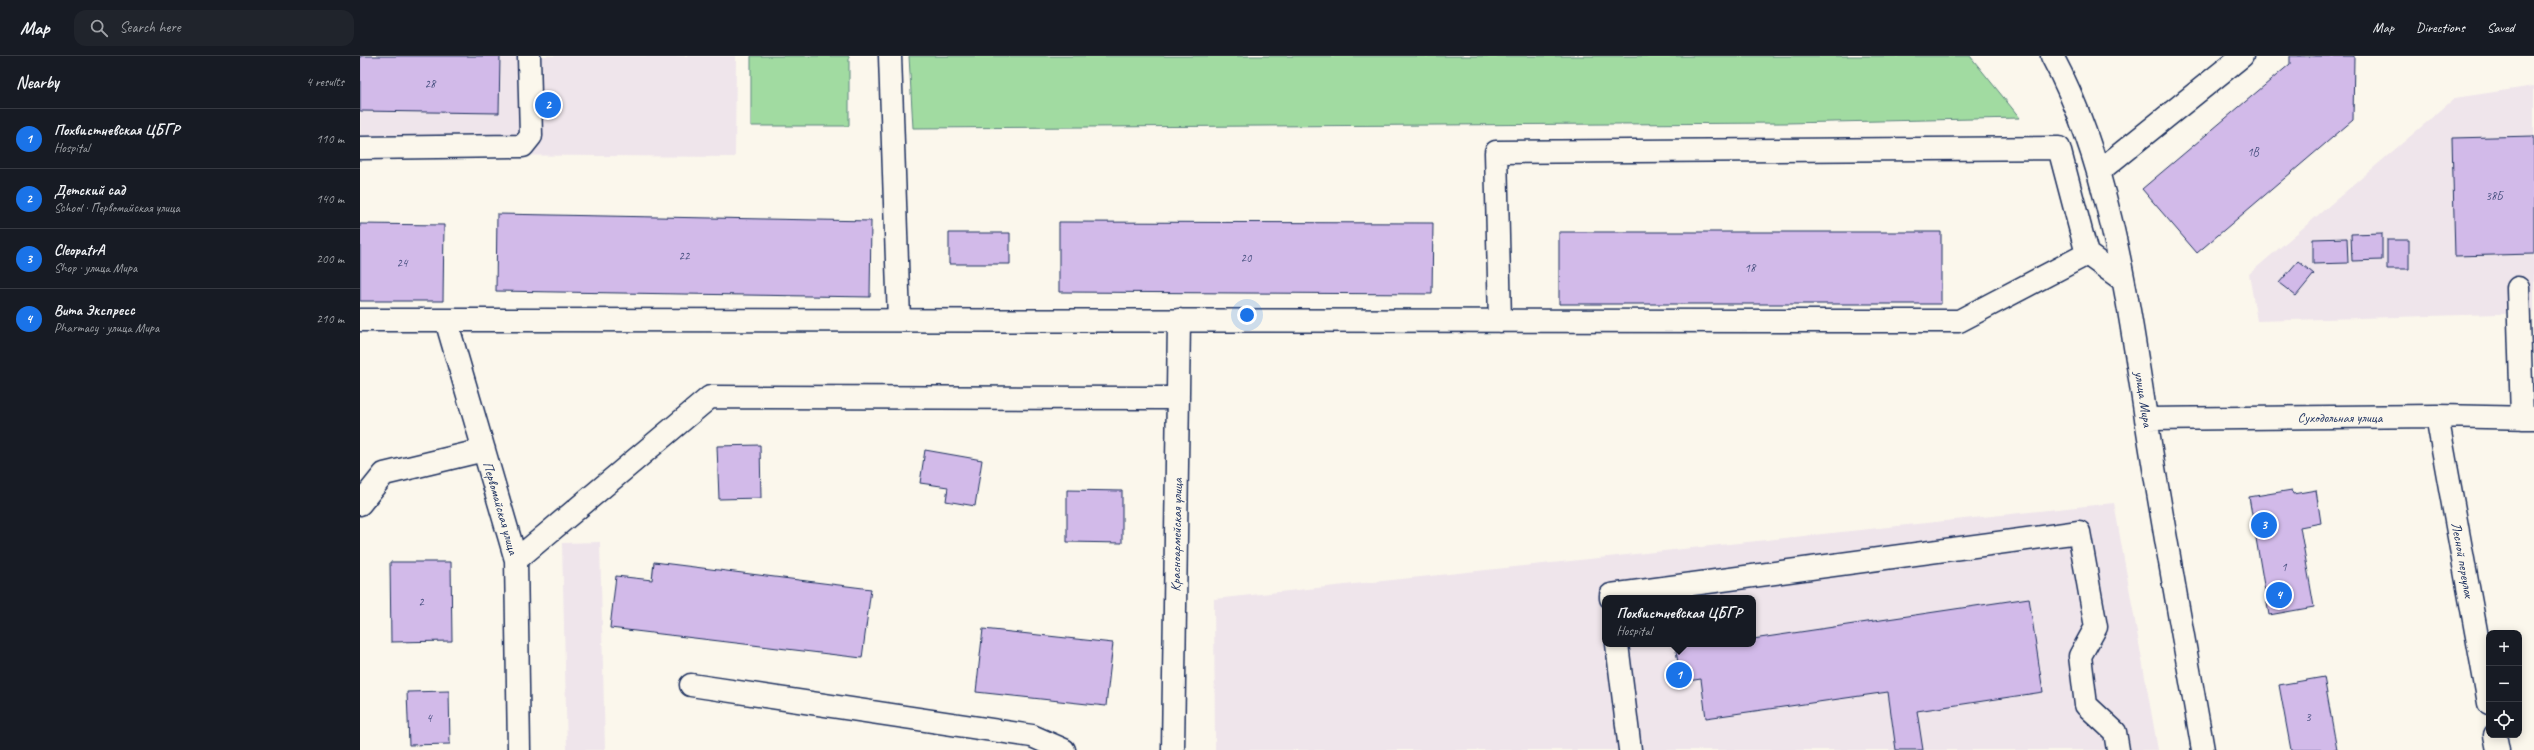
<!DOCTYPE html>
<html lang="en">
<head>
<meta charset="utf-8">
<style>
  body { margin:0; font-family:Caveat,sans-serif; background:#20242c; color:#f1f3f6 }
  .controls { position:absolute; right:12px; bottom:12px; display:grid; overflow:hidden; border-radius:8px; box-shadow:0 2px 10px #0003 }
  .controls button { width:36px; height:36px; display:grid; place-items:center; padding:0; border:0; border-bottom:1px solid #363941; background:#171b24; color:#f1f3f6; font:20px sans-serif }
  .you { position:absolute; left:887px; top:259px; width:14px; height:14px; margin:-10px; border:3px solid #fff; border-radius:50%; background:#1a73e8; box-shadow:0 0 0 6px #1a73e833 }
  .badge { display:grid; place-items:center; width:26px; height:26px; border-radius:50%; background:#1a73e8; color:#fff; font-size:13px; font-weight:700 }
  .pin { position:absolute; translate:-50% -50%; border:2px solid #fff; box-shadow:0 1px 4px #0006 }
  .popup { position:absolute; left:1242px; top:539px; width:154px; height:52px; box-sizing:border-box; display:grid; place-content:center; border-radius:8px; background:#171b24; filter:drop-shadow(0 1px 3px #0005); font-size:13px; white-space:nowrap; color:#9ea1a6 }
  .popup b { font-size:15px; color:#f1f3f6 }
  .popup::after { content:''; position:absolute; left:50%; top:100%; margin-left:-8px; border:8px solid transparent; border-top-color:#171b24 }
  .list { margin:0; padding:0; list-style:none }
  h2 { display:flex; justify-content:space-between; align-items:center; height:52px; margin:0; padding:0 16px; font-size:17px }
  h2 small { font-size:13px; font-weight:400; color:#9ea1a6 }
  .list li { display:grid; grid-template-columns:26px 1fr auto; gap:12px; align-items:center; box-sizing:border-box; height:60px; padding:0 16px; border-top:1px solid #363941 }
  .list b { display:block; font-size:15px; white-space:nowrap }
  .list p { margin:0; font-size:13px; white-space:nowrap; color:#9ea1a6 }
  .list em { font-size:13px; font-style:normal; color:#9ea1a6 }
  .icon { flex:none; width:22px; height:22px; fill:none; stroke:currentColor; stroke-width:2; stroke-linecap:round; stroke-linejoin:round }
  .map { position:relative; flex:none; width:2174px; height:694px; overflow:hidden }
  header { display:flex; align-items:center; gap:24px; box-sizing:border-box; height:56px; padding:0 20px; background:#171b24; border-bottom:1px solid #363941 }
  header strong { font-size:19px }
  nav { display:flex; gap:22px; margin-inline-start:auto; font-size:14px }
  .search { width:280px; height:36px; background:#20242c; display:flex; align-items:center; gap:10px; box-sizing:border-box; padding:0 14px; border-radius:12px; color:#9ea1a6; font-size:15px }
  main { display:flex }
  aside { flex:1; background:#171b24 }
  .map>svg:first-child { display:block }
  .built { fill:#efe5eb; fill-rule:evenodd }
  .green { fill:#a1dba1; stroke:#5e8580 }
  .building { fill:#d2bae9; stroke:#1b2f5e }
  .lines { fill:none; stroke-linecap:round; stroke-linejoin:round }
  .minor-casing { stroke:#1b2f5e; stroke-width:25 }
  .minor { stroke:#fbf7ec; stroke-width:22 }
  .labels { text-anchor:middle; stroke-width:3; stroke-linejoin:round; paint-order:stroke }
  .number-label { font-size:12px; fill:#495281 }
  .street-label { font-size:14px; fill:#1b2f5e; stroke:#fbf7ec }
</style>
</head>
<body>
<header>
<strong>Map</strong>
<div class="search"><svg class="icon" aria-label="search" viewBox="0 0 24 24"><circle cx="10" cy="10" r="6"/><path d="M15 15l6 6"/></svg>Search here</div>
<nav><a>Map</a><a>Directions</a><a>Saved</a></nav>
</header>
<main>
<aside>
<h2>Nearby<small>4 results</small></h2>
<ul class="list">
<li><span class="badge">1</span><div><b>Похвистневская ЦБГР</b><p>Hospital</p></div><em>110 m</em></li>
<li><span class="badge">2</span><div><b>Детский сад</b><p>School · Первомайская улица</p></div><em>140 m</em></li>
<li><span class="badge">3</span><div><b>CleopatrA</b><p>Shop · улица Мира</p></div><em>200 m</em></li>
<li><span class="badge">4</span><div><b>Вита Экспресс</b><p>Pharmacy · улица Мира</p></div><em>210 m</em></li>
</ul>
</aside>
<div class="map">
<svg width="2174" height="694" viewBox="0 0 2174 694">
  <rect width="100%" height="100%" fill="#fbf7ec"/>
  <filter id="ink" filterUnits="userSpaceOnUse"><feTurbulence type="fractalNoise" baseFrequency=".025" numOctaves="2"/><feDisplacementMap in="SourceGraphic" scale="8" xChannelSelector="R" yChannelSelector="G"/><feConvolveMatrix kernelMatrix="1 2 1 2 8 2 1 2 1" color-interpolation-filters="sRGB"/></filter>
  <g filter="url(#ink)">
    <path class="built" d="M0,0H376L375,101L0,98Z
      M2174,30V257L1897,265L1889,218L2095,42Z
      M1754,447L1798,694H855L854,543ZM1245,542H1393V588H1245Z
      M240,486L245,694H207L202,487Z"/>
    <path class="green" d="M391,0H489V70H391Z
      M549,0H1610L1660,62L1426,67L553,72Z"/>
    <path class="building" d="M0,0H140L139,57L0,55Z
      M1930,0H1994L1993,64L1837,197L1782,133L1930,8Z
      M2174,80V198L2095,200L2092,82Z
      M137,158L511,165L510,241L136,235Z
      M699,166L1073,167L1072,238L699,236Z
      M0,168L84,169L83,245H0Z
      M1199,176H1581V248H1199Z
      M589,177H650V208H589Z
      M2022,177V204L1992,205L1991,178Z
      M1987,182L1988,207L1953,208V183Z
      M2027,184H2049V213H2027Z
      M1938,205L1954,218L1936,240L1919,227Z
      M400,389L401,442L359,443L357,390Z
      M565,394L622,404L615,450L586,445L588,431L560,427Z
      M707,434L762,435V487L707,486Z
      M1932,434L1933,438L1956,434L1961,467L1940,471L1954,551L1909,559L1889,441Z
      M30,506H91L92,585L31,586Z
      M294,506L511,533L502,602L250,572L256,520L292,524Z
      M1669,542L1683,636L1557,655L1563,694H1536L1528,636L1346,662L1341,623L1321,626L1315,588H1393V583Z
      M623,573L753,587L746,650L616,636Z
      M1964,621L1977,694H1931L1919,629Z
      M89,635L90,688L49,689L47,636Z"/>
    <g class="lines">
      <defs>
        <path id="minor" d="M530,0L539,264
          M1692,0C1749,106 1768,244 1786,362C1803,473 1824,583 1843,694
          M0,92L163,90L171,80L169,0
          M1738,116L1882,0
          M2158,232L2162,362
          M0,264L1599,265L1727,198L1763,224
          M86,264L156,504L159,694
          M1140,265L1136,96L1699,92L1727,198
          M2077,360L2129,647
          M1786,363L2077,360L2174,362
          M0,448L24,418L124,394
          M156,504L350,341L818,342
          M1251,542V539L1719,476L1736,571L1720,600L1726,649L1755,676L1758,694
          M1257,588L1270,694
          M331,629L672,680L704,694
          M2135,679L2138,694
          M813,694L819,264"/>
      </defs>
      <use href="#minor" class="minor-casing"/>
      <use href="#minor" class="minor"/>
    </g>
  </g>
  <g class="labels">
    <g class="number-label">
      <text x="70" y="32">28</text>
      <text x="1893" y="100">1В</text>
      <text x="2134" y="144">38Б</text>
      <text x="324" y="204">22</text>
      <text x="886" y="206">20</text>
      <text x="42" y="211">24</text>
      <text x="1390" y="216">18</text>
      <text x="1924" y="515">1</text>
      <text x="61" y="550">2</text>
      <text x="1948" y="665">3</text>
      <text x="69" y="666">4</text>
    </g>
    <g class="street-label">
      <text transform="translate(1784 343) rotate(81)" y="5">улица Мира</text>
      <text x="1980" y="366">Суходольная улица</text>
      <text transform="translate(141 452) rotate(74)" y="5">Первомайская улица</text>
      <text transform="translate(816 479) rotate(-89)" y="5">Красноармейская улица</text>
      <text transform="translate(2103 504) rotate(80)" y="5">Лесной переулок</text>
    </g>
  </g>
</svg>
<div class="controls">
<button>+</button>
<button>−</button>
<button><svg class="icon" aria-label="locate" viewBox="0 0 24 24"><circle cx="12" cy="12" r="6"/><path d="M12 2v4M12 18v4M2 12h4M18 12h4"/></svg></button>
</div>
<div class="you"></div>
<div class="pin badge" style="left:1319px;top:619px">1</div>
<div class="popup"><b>Похвистневская ЦБГР</b>Hospital</div>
<div class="pin badge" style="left:188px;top:49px">2</div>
<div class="pin badge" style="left:1904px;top:469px">3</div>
<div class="pin badge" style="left:1919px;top:539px">4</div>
</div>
</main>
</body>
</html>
